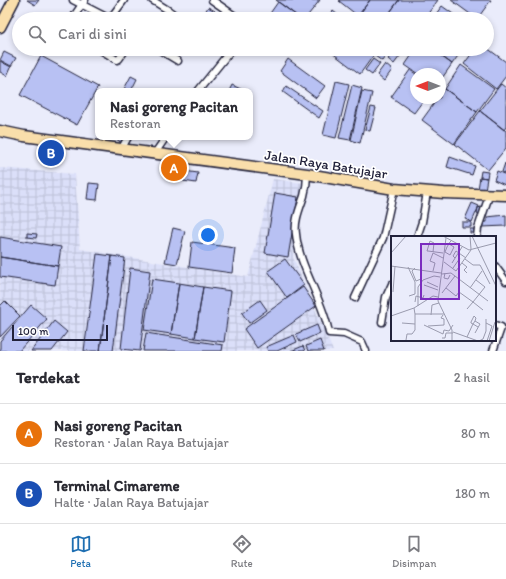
<!DOCTYPE html>
<html lang="id">
<head>
<meta charset="utf-8">
<style>
  body { margin:0; font-family:Itim,sans-serif; background:#f2f2f3; color:#2b2b33 }
  .compass { position:absolute; left:410px; top:68px; width:36px; height:36px; border-radius:50%; background:#fff; box-shadow:0 2px 6px #0003; rotate:270deg }
  .scale { position:absolute; left:12px; bottom:10px; width:96px; box-sizing:border-box; padding-left:4px; border:2px solid #22223b; border-top:0; font-size:11px; line-height:14px; white-space:nowrap; color:#22223b; -webkit-text-stroke:3px #fff; paint-order:stroke }
  .you { position:absolute; left:208px; top:235px; width:14px; height:14px; margin:-10px; border:3px solid #fff; border-radius:50%; background:#1a73e8; box-shadow:0 0 0 6px #1a73e833 }
  .badge { display:grid; place-items:center; width:26px; height:26px; border-radius:50%; background:#1f6fb2; color:#fff; font-size:13px; font-weight:700 }
  .pin { position:absolute; translate:-50% -50%; border:2px solid #fff; box-shadow:0 1px 4px #0006 }
  .popup { position:absolute; left:95px; top:88px; width:158px; height:52px; box-sizing:border-box; display:grid; place-content:center; border-radius:8px; background:#fff; filter:drop-shadow(0 1px 3px #0005); font-size:13px; white-space:nowrap; color:#7c7c81 }
  .popup b { font-size:15px; color:#2b2b33 }
  .popup::after { content:''; position:absolute; left:50%; top:100%; margin-left:-8px; border:8px solid transparent; border-top-color:#fff }
  .list { margin:0; padding:0; list-style:none }
  h2 { display:flex; justify-content:space-between; align-items:center; height:52px; margin:0; padding:0 16px; font-size:17px }
  h2 small { font-size:13px; font-weight:400; color:#7c7c81 }
  .list li { display:grid; grid-template-columns:26px 1fr auto; gap:12px; align-items:center; box-sizing:border-box; height:60px; padding:0 16px; border-top:1px solid #e1e1e2 }
  .list b { display:block; font-size:15px; white-space:nowrap }
  .list p { margin:0; font-size:13px; white-space:nowrap; color:#7c7c81 }
  .list em { font-size:13px; font-style:normal; color:#7c7c81 }
  .icon { flex:none; width:22px; height:22px; fill:none; stroke:currentColor; stroke-width:2; stroke-linecap:round; stroke-linejoin:round }
  .map { position:relative; flex:none; width:506px; height:351px; overflow:hidden }
  .search { position:absolute; background:#fff; box-shadow:0 2px 6px #0003; left:12px; right:12px; top:12px; height:44px; display:flex; align-items:center; gap:10px; box-sizing:border-box; padding:0 14px; border-radius:22px; color:#7c7c81; font-size:15px }
  .sheet { height:172px; background:#fff }
  nav { display:flex; justify-content:space-around; align-items:center; box-sizing:border-box; height:56px; border-top:1px solid #e1e1e2; background:#fff; font-size:11px; color:#7c7c81 }
  nav a { display:grid; justify-items:center; gap:2px }
  nav .on { color:#1f6fb2 }
  .map>svg:first-child { display:block }
  .industrial { fill:url(#industrial-grid) }
  .building { fill:#b8c1f3; stroke:#22223b }
  .lines { fill:none; stroke-linecap:round; stroke-linejoin:round }
  .minor-casing { stroke:#22223b; stroke-width:9 }
  .trunk-casing { stroke:#22223b; stroke-width:13 }
  .minor { stroke:#fff; stroke-width:6 }
  .trunk { stroke:#f9deab; stroke-width:10 }
  .labels { text-anchor:middle; stroke-width:3.5; stroke-linejoin:round; paint-order:stroke }
  .street-label { font-size:14px; fill:#22223b; stroke:#fff }
  .inset-road { fill:none; stroke:#9a9bae; stroke-width:1 }
  .view { fill:#7b2cbf; fill-opacity:0.15; stroke:#7b2cbf; stroke-width:2 }
  .inset-edge { fill:none; stroke:#22223b; stroke-width:2 }
</style>
</head>
<body>
<div class="map">
<svg width="506" height="351" viewBox="0 0 506 351">
  <defs>
    <pattern id="industrial-grid" width="8" height="8" patternUnits="userSpaceOnUse"><rect width="8" height="8" fill="#dbdff9"/><path d="M0 4h8M4 0v8" fill="none" stroke="#bcbfd6"/></pattern>
  </defs>
  <rect width="100%" height="100%" fill="#eaecfb"/>
  <filter id="ink" filterUnits="userSpaceOnUse"><feTurbulence type="fractalNoise" baseFrequency=".025" numOctaves="2"/><feDisplacementMap in="SourceGraphic" scale="8" xChannelSelector="R" yChannelSelector="G"/><feConvolveMatrix kernelMatrix="1 2 1 2 8 2 1 2 1" color-interpolation-filters="sRGB"/></filter>
  <g filter="url(#ink)">
    <path class="industrial" d="M0,168L75,174L80,249L248,277L273,179L303,183L293,257L333,351H0Z"/>
    <path class="building" d="M27,0H39L35,5Z
      M276,0H320L305,19H301Z
      M340,0H370L358,16L339,1Z
      M370,0H399L385,19H362L358,16Z
      M399,0H438L424,19H385Z
      M451,0H491L477,19Z
      M278,2L301,19H266Z
      M442,6L460,19H432Z
      M208,7L215,11L212,19L204,14Z
      M333,11L343,19H327Z
      M19,23V35L15,33Z
      M487,48L506,62V76L496,89L464,64L475,49H487Z
      M327,49H378L360,74Z
      M381,49L390,50L382,61L375,56Z
      M416,49H431L452,64L440,81V74H418L405,65Z
      M432,49H463L452,64Z
      M4,52L16,58L11,66L0,60Z
      M394,52L400,56L394,64L388,59Z
      M41,56L98,87L77,125L20,95Z
      M288,59L325,86L316,98L280,71Z
      M373,59L380,64L372,75L365,70Z
      M0,61L11,67L7,76L0,72Z
      M385,64L392,70L384,81L377,75Z
      M461,65L494,89L477,112L445,89Z
      M410,70L416,74V98H425L414,113L391,97Z
      M131,76L137,79L131,91H123Z
      M336,81L349,84L336,138L323,135Z
      M501,84L506,88V127L504,130L480,111Z
      M232,85L245,91H229Z
      M352,85L362,88L350,140L339,138Z
      M286,86L323,111L319,118L283,92Z
      M445,89L477,112L454,144L422,120L438,98H440V95Z
      M362,91L372,93L360,143L351,140Z
      M371,107L376,108L370,131L365,130Z
      M480,111L506,131V148L488,170L455,144Z
      M113,137H125L122,143Z
      M450,157L475,166L472,175L447,167Z
      M505,163L506,164V174L502,172Z
      M169,169L183,171L181,180L167,178Z
      M184,171L198,173L196,183L183,181Z
      M481,171L488,172L487,178L480,177Z
      M497,171L506,175L505,185L494,180Z
      M480,177L487,178L485,190L478,189Z
      M89,183L99,184L97,200L87,199Z
      M275,193L298,197L288,257L265,253Z
      M472,203L479,206L472,222L465,219Z
      M478,207L481,208L480,214H477Z
      M506,215V226L482,227L481,222H487V217Z
      M462,222H471V227H462Z
      M173,228L185,231L177,264L165,262Z
      M470,229H474V233H470Z
      M27,233L37,234L36,238L27,237Z
      M0,237L61,247L58,266L0,257Z
      M192,242L235,248L232,273L189,267Z
      M97,254L112,256L100,351H84Z
      M112,256L125,258L113,351H100Z
      M0,257L58,266L55,285L0,277Z
      M285,259L304,285L287,298L268,271Z
      M130,268L150,271L140,351L121,349Z
      M152,279L179,283L171,334L144,330Z
      M179,283L203,287L195,338L171,334Z
      M203,287L231,291L224,342L195,338Z
      M303,287L316,306L257,348L244,329Z
      M260,300L267,310L249,323L242,313Z
      M5,301L20,316L0,337V306Z
      M31,305L47,319L19,351H0V341Z
      M54,321L67,332L52,351H31Z
      M317,325L320,333L300,342L296,334Z
      M146,333L223,345L222,351H143Z
      M294,335L297,342L277,351H268L266,347Z
      M320,340L324,351H308L306,346Z
      M303,346L305,351H291Z"/>
    <g class="lines">
      <defs>
        <path id="minor" d="M73,0L110,19
          M152,0L168,10L180,19
          M212,0L239,19
          M72,19L85,0
          M110,19L124,0
          M99,49L117,60L119,59L126,49
          M158,49L178,61
          M220,49L227,55
          M198,91L232,49
          M122,148L128,137
          M155,153L166,137
          M307,174C307,182 306,189 304,196C300,208 294,221 296,234C299,267 323,299 329,333L344,334L362,342L366,351
          M417,237L422,222L427,192
          M477,237L478,228L489,196
          M495,266L506,281
          M355,298L383,238L394,189
          M382,322L386,297L392,284
          M493,351L501,328V327L495,325"/>
        <path id="trunk" d="M0,27L14,0
          M0,131L24,136L307,174L394,189L444,193L506,195"/>
      </defs>
      <use href="#minor" class="minor-casing"/>
      <use href="#trunk" class="trunk-casing"/>
      <use href="#minor" class="minor"/>
      <use href="#trunk" class="trunk"/>
    </g>
  </g>
  <g class="labels">
    <g class="street-label">
      <text transform="translate(326 164) rotate(9)" y="5">Jalan Raya Batujajar</text>
    </g>
  </g>
  <g transform="translate(391 236)">
    <rect width="105" height="105" fill="#eaecfb"/>
    <path class="inset-road" d="M52,0L78,14L105,7M79,0L80,13M81,0L105,50M55,2L47,65L61,94V105M58,8L63,11L59,19L54,16L56,11L59,6L60,5M42,16L43,7L39,5L36,15H37L52,17M0,17L15,0M64,22L62,20L65,15L75,22M74,23L82,29H89L99,48M53,26L65,35L80,14M61,27L71,11M71,27L76,31L73,34L76,37M0,30L50,37M17,31L24,46V58L18,60M24,32L21,35L25,45L30,43M62,32L69,22M42,35L44,27L39,25L42,17L52,22M54,37L53,42L57,43L59,39M51,38L60,37L97,65M36,46L47,51M33,49L47,54M55,52L65,60L68,56L82,66L94,51L85,44M79,52L91,35M2,56L4,30M51,57L64,40M24,66L25,60L32,62L33,59M27,70V51L32,44L43,40L49,41M23,72L24,78H53M76,73L82,66L92,74M40,79L41,69L48,67M0,80L23,72L42,60L47,61M84,85L89,88L84,97M11,87L24,88M95,87L101,90L96,105M33,89L52,98L53,94L58,95L62,89M37,90L53,89V83L50,82L52,79M62,96L87,105M76,101L81,90L82,88L84,85L85,82L83,80L80,86V87L82,88L87,91M51,102H54L55,97H62M15,104L16,98H21L24,94V78M88,105L92,103L95,95V83M98,105L104,86"/>
    <path class="view" d="M30,8H68V63H30Z"/>
    <rect width="105" height="105" class="inset-edge"/>
  </g>
</svg>
<svg class="compass" viewBox="-18 -18 36 36"><path d="M0-13l5 13h-10z" fill="#e53935"/><path d="M0 13l5-13h-10z" fill="#7c7c81"/></svg>
<div class="scale">100 m</div>
<div class="you"></div>
<div class="pin badge" style="left:174px;top:168px;background:#e8710a">A</div>
<div class="popup"><b>Nasi goreng Pacitan</b>Restoran</div>
<div class="pin badge" style="left:51px;top:153px;background:#1a4fb4">B</div>
<div class="search"><svg class="icon" aria-label="search" viewBox="0 0 24 24"><circle cx="10" cy="10" r="6"/><path d="M15 15l6 6"/></svg>Cari di sini</div>
</div>
<section class="sheet">
<h2>Terdekat<small>2 hasil</small></h2>
<ul class="list">
<li><span class="badge" style="background:#e8710a">A</span><div><b>Nasi goreng Pacitan</b><p>Restoran · Jalan Raya Batujajar</p></div><em>80 m</em></li>
<li><span class="badge" style="background:#1a4fb4">B</span><div><b>Terminal Cimareme</b><p>Halte · Jalan Raya Batujajar</p></div><em>180 m</em></li>
</ul>
</section>
<nav>
<a class="on"><svg class="icon" aria-label="map" viewBox="0 0 24 24"><path d="M3 6l6-2 6 2 6-2v14l-6 2-6-2-6 2zM9 4v14M15 6v14"/></svg>Peta</a>
<a><svg class="icon" aria-label="directions" viewBox="0 0 24 24"><path d="M12 3l9 9-9 9-9-9zM9 14v-3h6M13 9l2 2-2 2"/></svg>Rute</a>
<a><svg class="icon" aria-label="saved" viewBox="0 0 24 24"><path d="M7 4h10v16l-5-4-5 4z"/></svg>Disimpan</a>
</nav>
</body>
</html>
